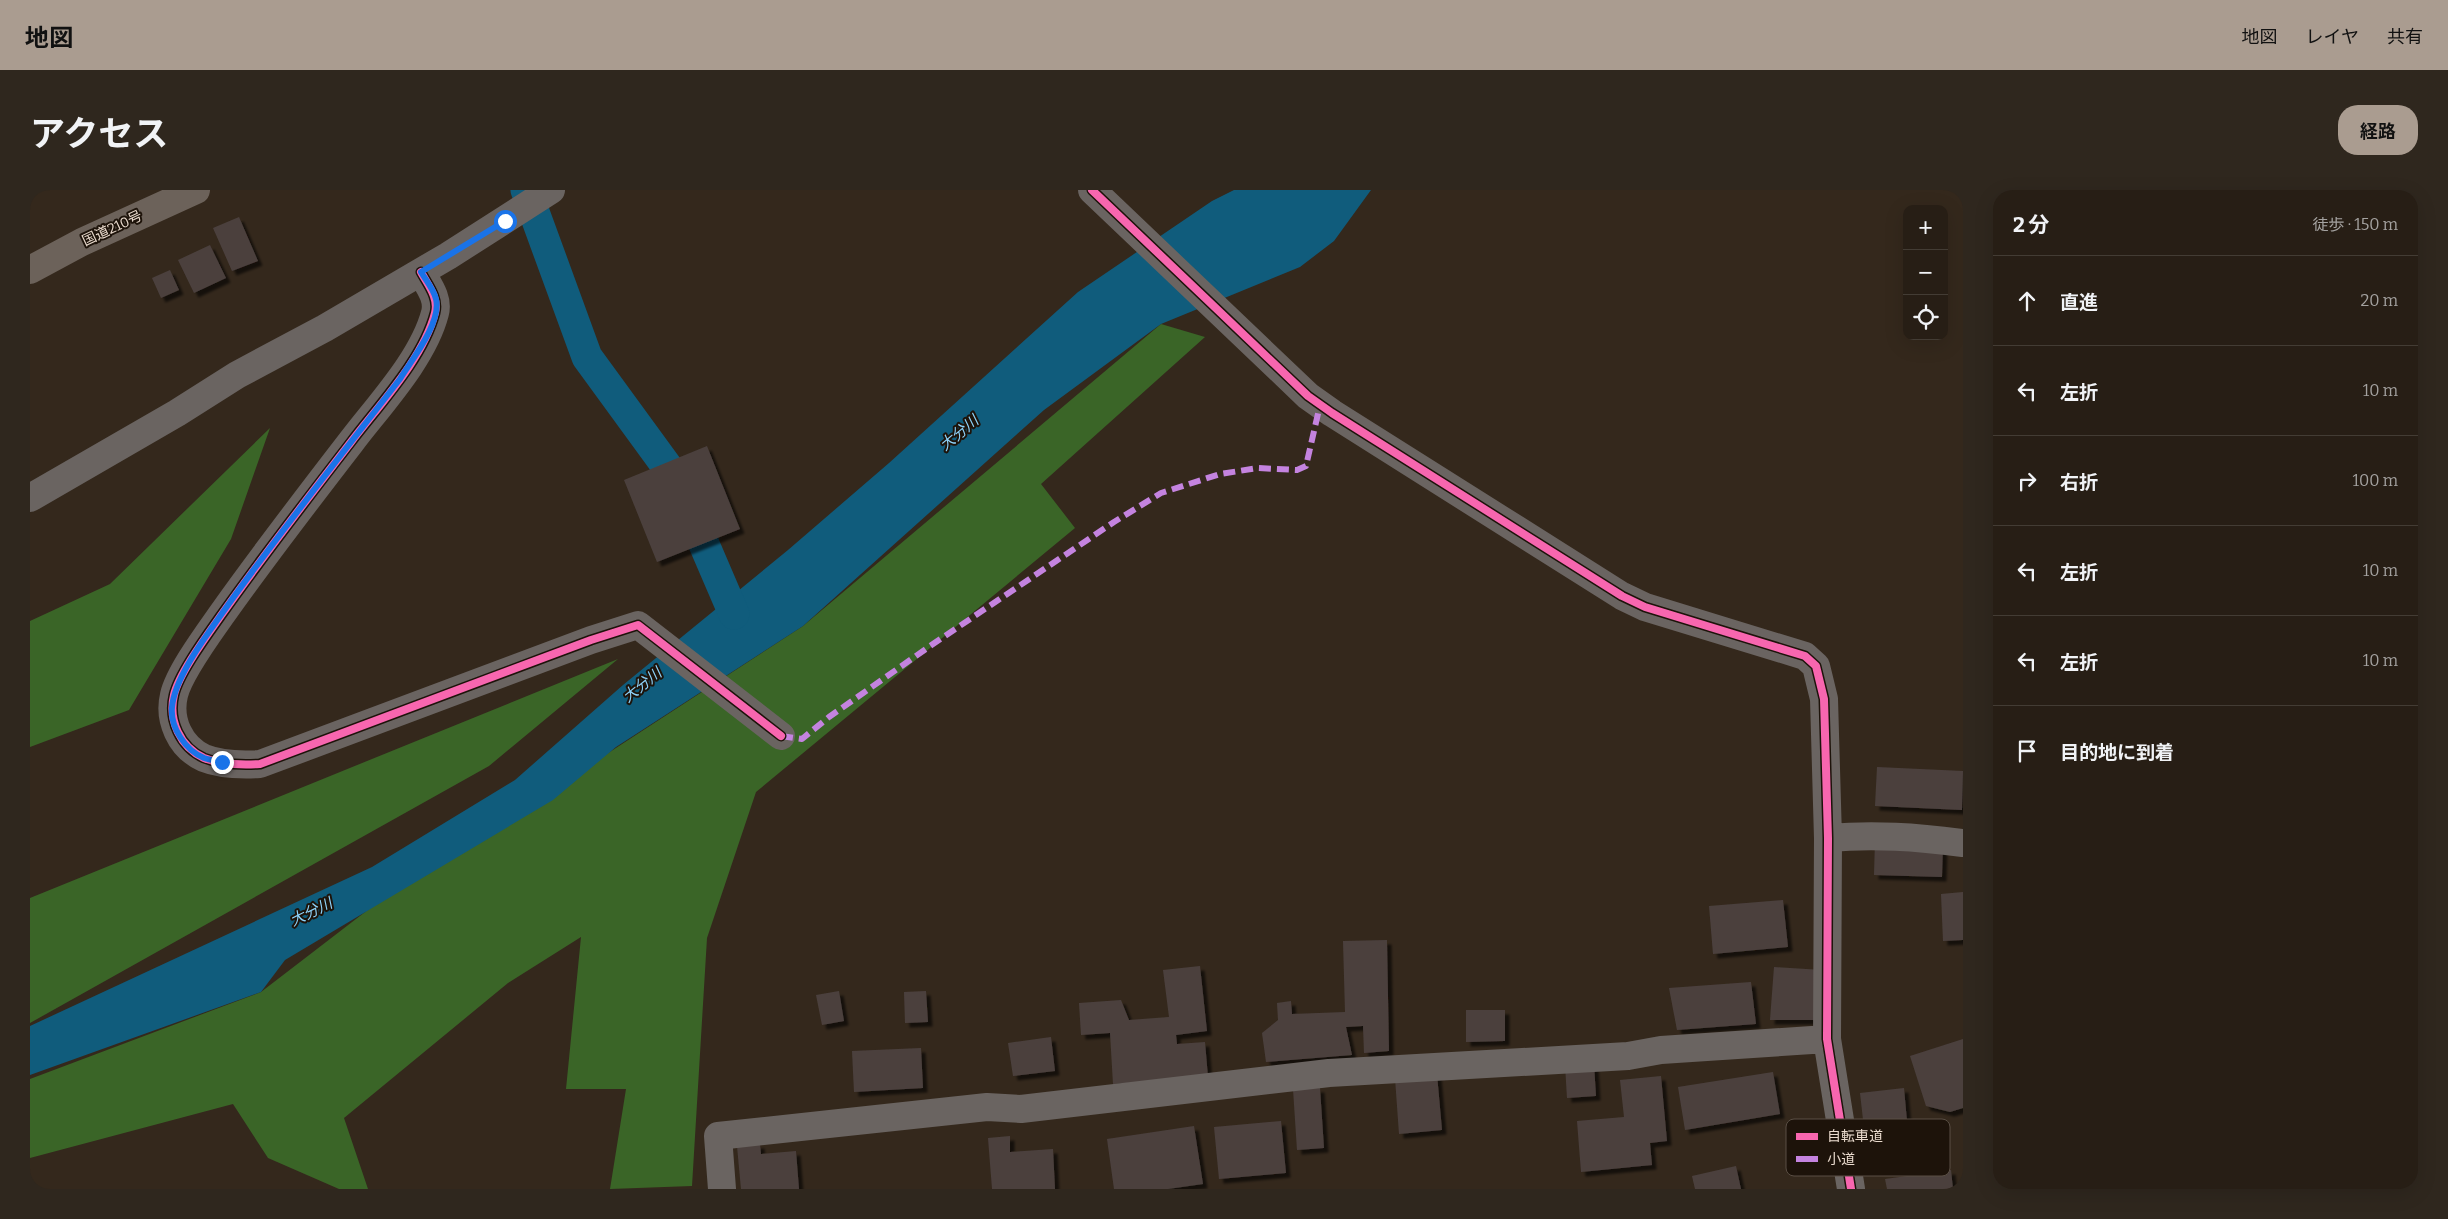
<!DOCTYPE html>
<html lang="ja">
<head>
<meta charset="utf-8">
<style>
  body { margin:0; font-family:Bitter,"Noto Sans JP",serif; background:#2f271e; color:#f1f3f6 }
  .controls { position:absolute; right:15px; top:15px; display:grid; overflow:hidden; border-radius:10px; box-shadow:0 5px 20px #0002 }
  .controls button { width:45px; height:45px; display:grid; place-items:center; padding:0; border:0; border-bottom:1px solid #433c34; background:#271e15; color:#f1f3f6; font:25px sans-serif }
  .stop { position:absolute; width:15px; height:15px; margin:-11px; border:4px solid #1a73e8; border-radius:50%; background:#fff }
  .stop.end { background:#1a73e8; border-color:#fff; box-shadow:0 1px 5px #0008 }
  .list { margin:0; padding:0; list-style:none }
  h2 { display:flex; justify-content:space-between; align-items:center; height:65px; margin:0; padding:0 20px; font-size:21px }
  h2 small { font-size:16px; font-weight:400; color:#a4a2a0 }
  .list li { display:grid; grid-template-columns:32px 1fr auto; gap:15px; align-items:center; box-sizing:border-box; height:90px; padding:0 20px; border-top:1px solid #433c34 }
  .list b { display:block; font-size:19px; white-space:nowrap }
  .list em { font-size:16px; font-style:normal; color:#a4a2a0 }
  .icon { flex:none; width:28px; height:28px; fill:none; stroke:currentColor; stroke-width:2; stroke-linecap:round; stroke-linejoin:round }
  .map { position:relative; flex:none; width:1933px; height:999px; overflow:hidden; border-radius:20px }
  header { display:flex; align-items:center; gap:30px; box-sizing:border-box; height:70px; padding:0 25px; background:#aa9c90; color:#111 }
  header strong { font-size:24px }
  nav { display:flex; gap:28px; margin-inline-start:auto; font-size:18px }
  .intro { display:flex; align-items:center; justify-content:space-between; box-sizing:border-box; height:120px; padding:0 30px }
  h1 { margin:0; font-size:35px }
  .button { padding:12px 22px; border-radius:20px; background:#aa9c90; color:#111; font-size:18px; font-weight:700 }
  main { display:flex; gap:30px; padding:0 30px }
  aside { flex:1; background:#271e15; border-radius:20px; box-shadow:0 5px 20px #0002 }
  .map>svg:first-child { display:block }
  .forest { fill:#3a6527 }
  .water { fill:#105c7c }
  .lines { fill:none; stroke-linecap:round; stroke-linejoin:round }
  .canal { stroke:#105c7c; stroke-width:31 }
  .building { fill:#4b403e; filter:url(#shadow) }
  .minor { stroke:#6a6461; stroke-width:28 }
  .trunk { stroke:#6c625a; stroke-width:28 }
  .quiet { stroke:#c483df; stroke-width:6; stroke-dasharray:12 6; stroke-linecap:butt }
  .cycleway-casing { stroke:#1d130a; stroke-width:11 }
  .cycleway { stroke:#f766af; stroke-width:8 }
  .route { stroke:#1a73e8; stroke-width:6 }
  .labels { text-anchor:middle; stroke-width:4; stroke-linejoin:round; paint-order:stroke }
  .street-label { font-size:14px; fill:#eadbce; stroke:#1d130a }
  .water-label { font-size:15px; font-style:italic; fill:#8fd4fb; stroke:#1d130a }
  .key { fill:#1d130a; stroke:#5a4f45; stroke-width:1 }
  .key-label { font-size:14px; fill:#eadbce }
</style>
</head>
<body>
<header>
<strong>地図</strong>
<nav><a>地図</a><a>レイヤ</a><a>共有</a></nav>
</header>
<div class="intro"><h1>アクセス</h1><a class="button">経路</a></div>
<main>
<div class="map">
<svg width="1933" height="999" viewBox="0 0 1933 999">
  <defs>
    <filter id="shadow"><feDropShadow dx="4.5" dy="4.5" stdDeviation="1" flood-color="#0009"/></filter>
  </defs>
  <rect width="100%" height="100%" fill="#34281c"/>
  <path class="forest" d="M1131,134L1175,147L1011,294L1045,338L726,602L677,748L662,996L580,999L596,899H536L551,747L478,793L314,928L338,999H309L238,968L203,914L0,968V889L231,802L339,719L773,436Z
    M240,238L201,349L99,520L0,557V431L80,394Z
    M588,469L459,576L0,833V708Z"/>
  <path class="water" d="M1204,0H1341L1304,51L1270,77L1131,134L1014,220L773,436L586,557L523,610L255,770L231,802L0,885V836L342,677L485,590L593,495L758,360L859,273L1048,102L1182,11Z"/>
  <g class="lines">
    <path class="canal" d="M496,0L557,167L646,289L704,424"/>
  </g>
  <path class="building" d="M209,27L228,71L202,81L183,38Z
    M180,55L196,88L164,103L148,70Z
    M140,80L149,100L131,108L122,88Z
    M677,256L710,339L627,372L594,290Z
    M1847,577L1933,581L1932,620L1845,616Z
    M1845,651L1913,653L1912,687L1844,685Z
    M1933,702V750L1913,751L1911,704Z
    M1753,710L1758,757L1683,764L1679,716Z
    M1357,750L1359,861L1334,863L1333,836L1316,837L1322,865L1236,872L1232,843L1248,830L1247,813L1261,811L1262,824L1315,822L1313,751Z
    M1170,776L1177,841L1146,845L1147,854L1175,852L1178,887L1083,894L1080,843L1051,845L1049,813L1091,810L1099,830L1139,827L1133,780Z
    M1744,777L1792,780L1789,830H1740Z
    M1721,792L1726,834L1647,840L1639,798Z
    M809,801L814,831L792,835L786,805Z
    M896,801L898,832L875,833L874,802Z
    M1436,820H1475V851L1436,852Z
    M1021,847L1025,881L983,886L978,853Z
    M1933,849V918L1920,922L1896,916L1880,866Z
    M891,858L893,898L824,902L822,861Z
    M1564,874L1566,906L1537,908L1535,875Z
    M1743,882L1750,924L1655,940L1648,897Z
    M1407,884L1412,940L1369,944L1365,888Z
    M1631,886L1637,951L1620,953L1622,975L1551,982L1547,931L1594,927L1590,890Z
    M1290,898L1294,958L1267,960L1263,899Z
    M1874,898L1878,942L1835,947L1830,903Z
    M1251,931L1256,983L1189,989L1184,937Z
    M1164,936L1173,994L1138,999H1084L1077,949Z
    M980,946V962L1023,959L1025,999H962L958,948Z
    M730,954L731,964L766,961L769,999H711L707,956Z
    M1706,976L1711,999H1665L1662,986Z
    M1921,980L1923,999H1857L1855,989Z"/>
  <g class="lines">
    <path class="minor" d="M1062,0L1278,206L1302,223L1592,406L1615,417L1775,466L1786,476L1794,509L1798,648L1797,849L1821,999
      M391,82C398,95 409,108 405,123C393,169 349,215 321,252C277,309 233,366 192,424C178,444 149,483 144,505C138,530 150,557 174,568C191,575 212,575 230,574L561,450L608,435L751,546
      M0,308L147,223L207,185L295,138L418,66L521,0
      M1798,648C1845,644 1886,647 1933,653
      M692,999L688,946L957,917L991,919L1299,883L1598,866L1631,860L1797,849"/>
    <path class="trunk" d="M0,80L52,52L166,0"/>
    <path class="quiet" d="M751,546L772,549L799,527L903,454L1084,332L1131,303L1190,284L1228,278L1267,280L1276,276L1290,215"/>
    <defs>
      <path id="cycleway" d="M1062,0L1278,206L1302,223L1592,406L1615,417L1775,466L1786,476L1794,509L1798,648L1797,849L1821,999
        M391,82C398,95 409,108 405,123C393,169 349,215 321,252C277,309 233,366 192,424C178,444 149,483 144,505C138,530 150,557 174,568C191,575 212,575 230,574L561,450L608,435L751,546"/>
    </defs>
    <use href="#cycleway" class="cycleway-casing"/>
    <use href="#cycleway" class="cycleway"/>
  </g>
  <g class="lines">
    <path class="route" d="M192,572C187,571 180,570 174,568C155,560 140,537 142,517C145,485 180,441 198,415C253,338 312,264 370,189C381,171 412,132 406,109C404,100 396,90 391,82L475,31"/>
  </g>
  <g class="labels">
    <g class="street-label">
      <text transform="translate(82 38) rotate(-25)" y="5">国道210号</text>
    </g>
    <g class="water-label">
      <text transform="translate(929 243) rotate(-40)" y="5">大分川</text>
      <text transform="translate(612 495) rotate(-39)" y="5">大分川</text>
      <text transform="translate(281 722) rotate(-26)" y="5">大分川</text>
    </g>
  </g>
  <rect x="1756" y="929" width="164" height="57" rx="8" class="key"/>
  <rect x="1766" y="943" width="22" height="7" fill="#f766af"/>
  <rect x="1766" y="966" width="22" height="6" fill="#c483df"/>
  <g class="key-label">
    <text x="1797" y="951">自転車道</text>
    <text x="1797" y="974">小道</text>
  </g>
</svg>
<div class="controls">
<button>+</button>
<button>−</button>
<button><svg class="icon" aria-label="locate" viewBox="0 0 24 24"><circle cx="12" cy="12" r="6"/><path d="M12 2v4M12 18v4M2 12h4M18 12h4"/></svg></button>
</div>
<div class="stop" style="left:475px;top:31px"></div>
<div class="stop end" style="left:192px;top:572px"></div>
</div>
<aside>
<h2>2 分<small>徒歩 · 150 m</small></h2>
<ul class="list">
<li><svg class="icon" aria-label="ahead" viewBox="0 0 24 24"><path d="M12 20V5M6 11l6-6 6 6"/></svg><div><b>直進</b></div><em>20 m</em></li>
<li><svg class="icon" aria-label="left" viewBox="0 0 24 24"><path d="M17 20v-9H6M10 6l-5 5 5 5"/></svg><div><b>左折</b></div><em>10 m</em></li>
<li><svg class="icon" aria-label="right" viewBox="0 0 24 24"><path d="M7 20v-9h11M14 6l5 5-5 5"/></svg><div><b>右折</b></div><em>100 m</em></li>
<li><svg class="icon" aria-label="left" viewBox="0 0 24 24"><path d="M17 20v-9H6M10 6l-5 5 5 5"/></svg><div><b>左折</b></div><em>10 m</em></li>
<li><svg class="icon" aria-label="left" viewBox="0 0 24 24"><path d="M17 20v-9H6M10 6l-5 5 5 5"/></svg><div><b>左折</b></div><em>10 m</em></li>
<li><svg class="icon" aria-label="arrive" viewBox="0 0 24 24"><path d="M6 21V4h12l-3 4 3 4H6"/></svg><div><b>目的地に到着</b></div></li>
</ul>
</aside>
</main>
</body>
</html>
